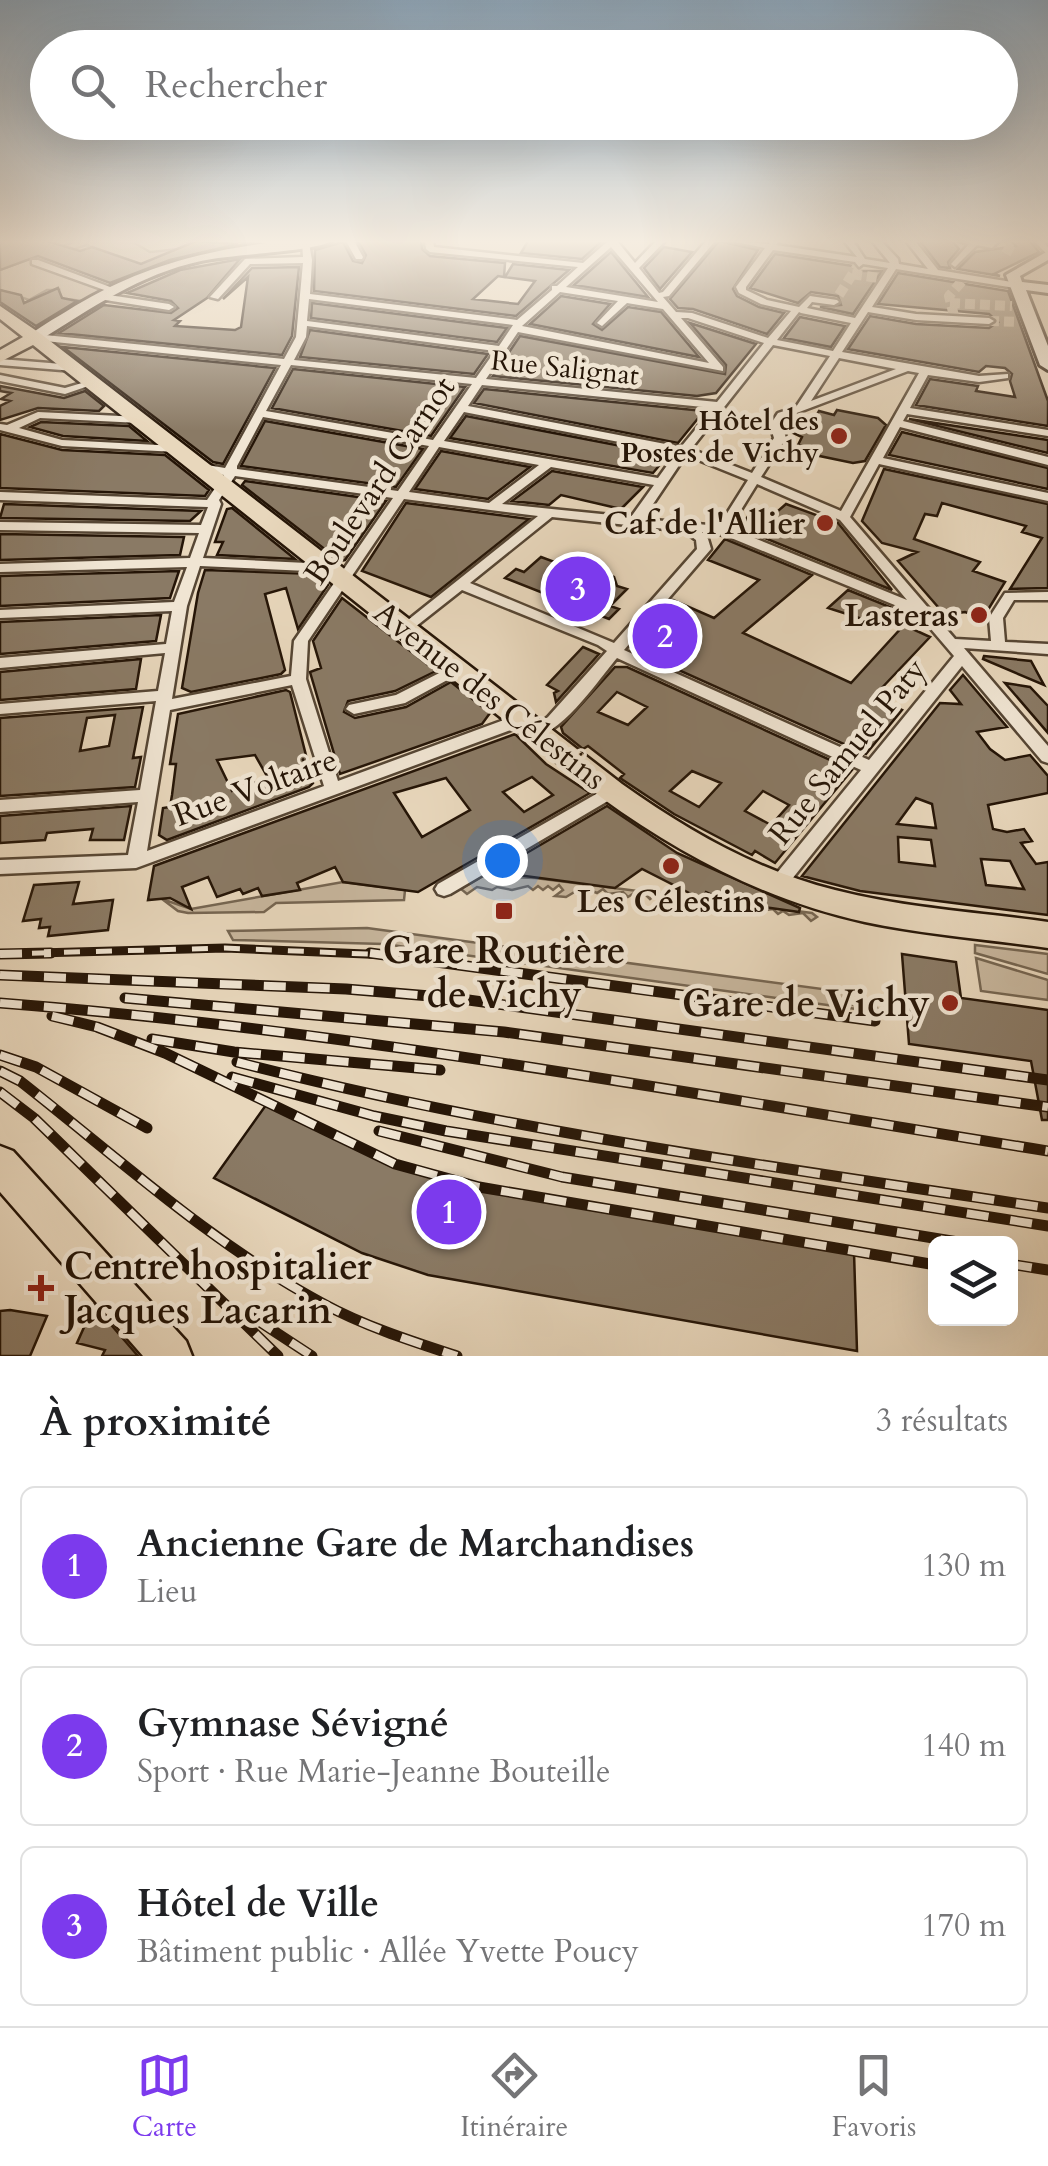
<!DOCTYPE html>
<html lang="fr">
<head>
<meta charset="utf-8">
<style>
  body { margin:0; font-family:Cardo,serif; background:#f2f2f2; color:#202124 }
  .controls { position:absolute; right:30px; bottom:30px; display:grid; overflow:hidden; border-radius:15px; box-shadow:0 10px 40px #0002 }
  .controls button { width:90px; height:90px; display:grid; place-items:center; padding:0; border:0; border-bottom:2px solid #e0e0e0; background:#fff; color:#202124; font:50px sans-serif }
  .you { position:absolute; left:502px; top:860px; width:35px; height:35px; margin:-25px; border:8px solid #fff; border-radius:50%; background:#1a73e8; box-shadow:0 0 0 15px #1a73e833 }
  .badge { display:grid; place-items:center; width:65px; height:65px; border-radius:50%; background:#7c3aed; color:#fff; font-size:32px; font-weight:700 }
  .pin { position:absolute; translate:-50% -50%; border:5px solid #fff; box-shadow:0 2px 10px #0006 }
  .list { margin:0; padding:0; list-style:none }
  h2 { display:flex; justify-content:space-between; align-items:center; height:130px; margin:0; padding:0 40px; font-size:42px }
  h2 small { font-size:32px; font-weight:400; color:#757577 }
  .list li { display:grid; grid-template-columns:65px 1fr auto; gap:30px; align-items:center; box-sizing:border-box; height:160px; margin:0 20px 20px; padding:0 20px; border:2px solid #e0e0e0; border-radius:15px }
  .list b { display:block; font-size:38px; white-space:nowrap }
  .list p { margin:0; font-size:32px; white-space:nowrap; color:#757577 }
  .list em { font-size:32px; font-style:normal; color:#757577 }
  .icon { flex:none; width:55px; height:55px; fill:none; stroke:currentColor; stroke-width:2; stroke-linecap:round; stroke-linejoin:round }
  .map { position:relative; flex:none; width:1048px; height:1356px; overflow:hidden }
  .search { position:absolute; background:#fff; box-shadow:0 10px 40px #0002; left:30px; right:30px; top:30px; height:110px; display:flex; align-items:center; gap:25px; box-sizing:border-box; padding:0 35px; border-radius:55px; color:#757577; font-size:38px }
  .sheet { height:670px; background:#fff }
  nav { display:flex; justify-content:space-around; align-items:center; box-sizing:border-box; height:140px; border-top:2px solid #e0e0e0; background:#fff; font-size:28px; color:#757577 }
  nav a { display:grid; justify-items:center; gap:5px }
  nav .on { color:#7c3aed }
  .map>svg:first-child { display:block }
  .green { fill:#c7b69d; stroke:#766652; stroke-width:2.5 }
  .building { fill:#8a7a65; stroke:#251507; stroke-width:2.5; fill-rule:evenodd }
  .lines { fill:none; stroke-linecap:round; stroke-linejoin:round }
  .street-tunnel { stroke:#c1b098; stroke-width:10; stroke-dasharray:10 5; stroke-linecap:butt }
  .street-casing { stroke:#564634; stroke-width:5 }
  .secondary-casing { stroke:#251507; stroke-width:6 }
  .primary-casing { stroke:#251507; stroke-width:5 }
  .street { fill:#f0e5d3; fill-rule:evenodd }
  .secondary { fill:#f0e5d3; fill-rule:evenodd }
  .primary { fill:#e8d7bc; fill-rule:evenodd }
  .rail-far1-casing { stroke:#251507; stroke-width:9 }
  .rail-casing { stroke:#251507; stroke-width:11 }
  .rail-far1 { stroke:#f0e5d3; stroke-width:5; stroke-dasharray:16; stroke-linecap:butt }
  .rail { stroke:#f0e5d3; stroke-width:8; stroke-dasharray:22; stroke-linecap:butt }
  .poi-dot { fill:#8f2418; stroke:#f0e5d3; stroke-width:4 }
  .labels { text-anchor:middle; stroke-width:9; stroke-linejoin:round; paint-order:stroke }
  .far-street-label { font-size:28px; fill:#251507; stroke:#f0e5d3 }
  .far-poi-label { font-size:28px; font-weight:bold; fill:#251507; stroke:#f0e5d3; text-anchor:end }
  .street-label { font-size:32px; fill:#251507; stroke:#f0e5d3 }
  .poi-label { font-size:32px; font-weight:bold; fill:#251507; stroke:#f0e5d3; text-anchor:end }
  .near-poi-label { font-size:38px; font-weight:bold; fill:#251507; stroke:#f0e5d3 }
</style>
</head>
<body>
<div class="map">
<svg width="1048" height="1356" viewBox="0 0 1048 1356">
  <rect width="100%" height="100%" fill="#e8d7bc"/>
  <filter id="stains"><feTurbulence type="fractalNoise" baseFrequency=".002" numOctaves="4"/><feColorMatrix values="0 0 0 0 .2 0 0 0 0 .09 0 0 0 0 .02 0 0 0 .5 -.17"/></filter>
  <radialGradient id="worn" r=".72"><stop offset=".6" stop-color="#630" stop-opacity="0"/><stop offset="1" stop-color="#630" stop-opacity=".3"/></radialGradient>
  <path class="green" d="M76,241H131L150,252L178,249L182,256L143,265L86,245L41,261L108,286L82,301L67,299L53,307L59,290H47L29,300L0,290V270Z
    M483,876L535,878L812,913L817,917L811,921L803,913L789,915L783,911L778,914L773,909L757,911L741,905L736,909L730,904L715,906L709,901L704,905L688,899L682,903L677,898L671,901L666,897L661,900L655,895L650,899L645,894L639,898L634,893L628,897L623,892L608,894L603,889L597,893L583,887L566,897L555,896L563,890L559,885L553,890L548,886L543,890L538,886L533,890L528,886L512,890L497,887L492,890L477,887L467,894L461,889Z
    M343,882L405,890L404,900L276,903L264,912L188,913L178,911L162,899L191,909Z
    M367,928L845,992L847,1004L877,1008L878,1012L384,944L233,940L228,931Z
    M975,945L1048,954V974L975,953Z
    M976,958L1048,980V1000L981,991Z"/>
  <path class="building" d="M0,241H47L80,251L92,247L141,264L196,241L238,244L170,260L110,283L38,256L0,270Z
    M358,241H421L422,249L430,256L505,263L504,277L498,276L473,299L518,304L535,281L505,277L513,264L569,270L516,316L314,291L315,250L343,242L353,261L362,263L366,255Z
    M528,241H602L582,259L521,253Z
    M719,241L758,250L733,289L737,296L759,307L784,313L767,334L693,309L678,308L670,299Z
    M920,241H952L959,249L948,262L950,268L940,267Z
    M1011,241H1030L1039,252L994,274L1000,276L958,269L975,252L1016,246Z
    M664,247L692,252L660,289L644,268Z
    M611,252L648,297L574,285Z
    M775,254L853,266L859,271H882L853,314L820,307L841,305L838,296L811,292L798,303L750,288Z
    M240,259L207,298L174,320L180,321L175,326L235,330L241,327L248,277L223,299L252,268L299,267L292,336L282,355L59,333L104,305L171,313L178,308L171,301L127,293L180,270Z
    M898,273L1008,291L1048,401V426L916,405L930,379L978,386L976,391L1015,397L1010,381L1012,374L1005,368L986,366L979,372L848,349L870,316L916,324L989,328L998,322L989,314L878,304Z
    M58,288L62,298L77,301L36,326L0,302V290L21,295L24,303Z
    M561,296L610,304L593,324L602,330L628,307L661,312L699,357L530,324Z
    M312,303L507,328L497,342L311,318Z
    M800,317L845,326L831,347L784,338Z
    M690,323L756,344L716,393L697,396L493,376L520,336L725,374L726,365Z
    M310,330L488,354L474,374L300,357Z
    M63,347L275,368L223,464L213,462Z
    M293,369L465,387L431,436L272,408Z
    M0,386L64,398L85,391L104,406L99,411L38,408L0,420V406L10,401L1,399L11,393L0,391Z
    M484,389L704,411L678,443L474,403Z
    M837,410L878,418L886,425L865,461L853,463L810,454L813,448L798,445L802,437L787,430L790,420L815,418L819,411L834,415Z
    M466,416L668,455L653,473L450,438Z
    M909,419L1048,440V453Z
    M265,421L423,449L396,487L241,466Z
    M41,422L129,426L147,441L63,436L30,427Z
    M902,432L1048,468V489L889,455Z
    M0,434L62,450L165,455L209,490L205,496L0,488Z
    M441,451L530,467L488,499L415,489Z
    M884,469L1048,504V588L1010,589L1042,538L1022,532L1026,526L942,503L937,516L925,514L914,539L980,562L973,571L1005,582L983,618L965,612L945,615L898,561L917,552L882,543L862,521Z
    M552,471L643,487L621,509L561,495L549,505L512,501Z
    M245,481L386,501L345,560L340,561L242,485Z
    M406,503L529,519L431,597L362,571Z
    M4,504L201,511L190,521L0,518Z
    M786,504L838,523L892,590L745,530L762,525L745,520L756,507L778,511Z
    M232,508L295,559L217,555L223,542H215L227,509Z
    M0,534L184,537L180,555L0,560Z
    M725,539L812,575L743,633L851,683L904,625L930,637L877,693L876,698L902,710L866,754L634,650L632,647L673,600L714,618L759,580L708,560Z
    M541,557L557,563L565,559L614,577L617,586L627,589L610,606L619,609L609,619L505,578L516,569L524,572Z
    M205,570L315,574L328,585L298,629L286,588L265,594L285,670L281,674L191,692L182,688L198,593Z
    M179,571L170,598L0,606V576Z
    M848,590L917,618L918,619L881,625L828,608Z
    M342,598L436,671L395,691L348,701L344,712L355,718L406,707L451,682L490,713L482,724L340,774L310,672L321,668L313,641Z
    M161,615L156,641L0,654V622Z
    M583,647L599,654L556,702L554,693L558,691L547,685Z
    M984,656L1031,661L1044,685L983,659Z
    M141,659L136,689L0,700V672Z
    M615,667H627L852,770L775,863L755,851L752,855L674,814L620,778L624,774L588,746L583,749L563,733L561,727ZM617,692L647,707L628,725L598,712ZM692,771L721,783L699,807L670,791ZM763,791L789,805L771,825L745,811Z
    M963,675L1007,727L977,732L990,749L1005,760L1030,755L1048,776V793L988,805L993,829L1007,832L1024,829L1032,841L1021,843L1036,864L1048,862V915L860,891L802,876L940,703L961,704L950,690ZM916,798L932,804L936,828L897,824ZM898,837L931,840L935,866L899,862ZM981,859L1010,861L1024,889L986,885Z
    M1005,683L1030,687L1048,706V733Z
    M286,690L290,692L313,783L309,787L167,840L159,835L163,808L170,807L172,795L176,764H170L178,714ZM255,755L268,778L232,791L217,760Z
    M143,707L133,758L141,757L135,787L0,796V718ZM115,715L109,746L80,751L87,718Z
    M515,734L546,764L590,793L418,892L343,882L335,867L297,883L300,890L262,896L258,888L243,894L240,889L217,897L208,877L182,887L191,909L170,898L148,900L154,866ZM532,777L553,795L524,812L503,792ZM446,778L470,810L422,837L394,793Z
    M131,806L124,840H90L93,829L47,833L45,840L0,843V816Z
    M607,806L677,853L800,908L799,912L727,902L706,892L701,899L642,869L615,888L494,872Z
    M79,882L73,904L113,900L108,930L48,936L50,927L39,928L41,919L23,921L34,885Z
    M902,954L956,962L961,998L1048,1010V1120H1042L1031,1061L909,1044Z
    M266,1105L377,1158L442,1180L854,1252L857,1351L428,1275L362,1253L214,1178Z
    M94,1305L138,1356H102L105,1350L77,1343Z
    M10,1310L47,1316L30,1356H0V1311Z"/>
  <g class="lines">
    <path class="street-tunnel" d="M1004,247L1015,253
      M852,274L878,278
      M839,295L859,264
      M950,303L1012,306
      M954,316L949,296L963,280
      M989,321L1018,322"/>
    <defs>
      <path id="street" d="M241,241H295L296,243L292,246Z
        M302,241L309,243L312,260L310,294L517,320L552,290V286H557L578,267L430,252L426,249L425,241H433L434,247L583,263L608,241H617L635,263L656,241H665L639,268L659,293L663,292L706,241H715L669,296L663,297L676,312L692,313L768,338L791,311L761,304L739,293L736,287L765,248L731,241L769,244L770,241H779L776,245L857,257L844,241H853L865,259L890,263L872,241H881L898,259L899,264L928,269L906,241H915L938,270L1018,283L1020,285L1015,288L896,269L872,307L916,314L989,318L994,321L989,324L916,320L868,312L842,352L979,376L1008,374V378L979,382L928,375L910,408L1048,430V436L907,414L903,421L1048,457V465L900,427L883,458L1048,493V501L879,464L850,517L955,639L991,641L989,618L1005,593L1048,592V600H1014L1003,618L1005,642L1048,644V654L964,648L1048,746V763L1042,761L962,666L784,889L778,891L772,889L769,884L772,879L861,770L617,658C599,679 559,739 531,736L529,732L548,717L607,651L598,645L462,590L410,631L405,632L398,628L538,516L404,499L308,641L306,679L338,781L515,716H527L529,720L527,724L136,868L0,874V860L128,855L138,802L0,812V800L140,790L156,701L0,714V704L158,691L165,653L0,668V658L166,644L172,611L0,618V610L174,602L187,567L0,572V564L190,558L199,533L0,530V522L201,525L208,507L0,500V492L207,500L224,475L201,472L195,468L201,464L225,468L281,365L35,340L30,337L35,334L284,359L296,337L303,263L250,264L218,299L210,297L245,259L303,257ZM611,247L658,302L566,287ZM773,250L855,262L859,267L863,264L888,268L855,318L807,308L812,302L834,305L839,302L837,300L810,296L799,307L767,300L746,290V287ZM560,292L618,301L597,323L602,326L627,303L663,309L709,363L522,326ZM309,299L513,325L499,346L307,321ZM799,312L801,313L851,323L833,351L777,340ZM681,318H688L764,343L717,402L486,379L518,332L723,371V367ZM307,326L495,351L476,378L294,360L306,337ZM773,345L830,356L796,407L778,413L770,425L774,438L752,473L691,449ZM839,358L896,369L811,401ZM291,365L472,384L433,440L266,411ZM908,371L919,373L841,511L761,477L786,438L782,425L786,417ZM482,385L713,408L681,447L468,406ZM464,412L676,453L658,478L444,441ZM263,417L429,446L398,491L237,469V466ZM439,447L539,465L489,503L409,492ZM686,455L748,480L719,526L643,519ZM551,467L654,485L631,517L502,504ZM235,476L393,498L294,641L291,676L172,699L187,606L200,566L307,571L327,566L329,563L322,559L307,563L203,558L221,504L219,500ZM757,484L840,520L907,600L732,529L731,526ZM552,517L684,531L696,540L697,549L614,643L470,583ZM702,532L724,535L919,615L954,656L869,760L624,650L711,549L708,539ZM292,685L324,786L147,851L170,710Z
        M346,241H354L363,257L362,259H356Z
        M959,241H999L992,248L977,245L955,267L951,264L969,244Z
        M1034,241H1043L1048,247V255Z
        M32,260H38L118,290L110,292L32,264Z
        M102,294L169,304L174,307L169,310L99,299L97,297Z
        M0,359L74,365L79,368L74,371L0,365Z
        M0,375L65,388L92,380L97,383L65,394L0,381Z
        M38,412L140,417L146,420L140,423L40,418L19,428L62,440L177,446L183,449L177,452L62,446L0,430V424L7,425Z
        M457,664L462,666L464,669L462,672L405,703L354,714L346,709L349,705L396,695Z
        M612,785L618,787L620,791L618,795L450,894L444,896L438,894L435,889L438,884Z"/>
      <path id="secondary" d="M283,241H332C312,252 232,254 201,261C140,274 92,308 40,340L28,337C39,327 54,319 67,311C135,268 203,250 283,241Z
        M1048,251V260L1020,276L1022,282L1048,285V293L1026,290L1048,346V370L1040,365L1006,275Z"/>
      <path id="primary" d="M0,306L41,334L622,784C687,830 757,871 835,890C904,908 977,912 1048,922V948C987,939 925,935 865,922C768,901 682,856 602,798L33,345L0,362V350L23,337L0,319Z
        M0,1146L13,1151L186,1341L192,1356H143L0,1192Z"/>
    </defs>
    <use href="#street" class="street-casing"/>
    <use href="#secondary" class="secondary-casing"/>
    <use href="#primary" class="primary-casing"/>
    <use href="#street" class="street"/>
    <use href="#secondary" class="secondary"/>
    <use href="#primary" class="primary"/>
    <defs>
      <path id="rail-far1" d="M0,954L225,948L389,955"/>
      <path id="rail" d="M370,953L875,1021
        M0,954L51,953
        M0,975L346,989L454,998L1048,1080
        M125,998L504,1032L1048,1107
        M0,1003C352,1030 700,1096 1048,1151
        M52,1016L97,1027L165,1053L395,1164L479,1187L936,1265
        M152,1039L234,1052L440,1070
        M0,1055L36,1067L147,1128
        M237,1062C504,1131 776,1167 1048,1208
        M0,1071L20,1081C117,1157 213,1245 322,1303C364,1326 411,1341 457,1356
        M232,1077L374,1116L446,1131L1048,1226
        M0,1092L34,1118L278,1356
        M379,1131L562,1177L970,1244
        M1010,1264L1048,1270
        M254,1318L312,1356"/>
    </defs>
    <use href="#rail-far1" class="rail-far1-casing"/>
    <use href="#rail" class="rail-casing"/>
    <use href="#rail-far1" class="rail-far1"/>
    <use href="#rail" class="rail"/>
  </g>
  <linearGradient id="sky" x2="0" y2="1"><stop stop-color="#8da8be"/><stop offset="0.56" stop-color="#f5ede1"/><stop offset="1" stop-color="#f5ede1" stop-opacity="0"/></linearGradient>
  <rect width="1048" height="431" fill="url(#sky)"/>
  <g class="poi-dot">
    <circle cx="839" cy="436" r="10"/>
    <circle cx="825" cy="523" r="10"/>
    <circle cx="979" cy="615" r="10"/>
    <circle cx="671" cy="866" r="10"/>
    <rect x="494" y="901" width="20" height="20" rx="5"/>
    <circle cx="950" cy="1003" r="10"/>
    <path d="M36 1273h10v10h10v10h-10v10h-10v-10h-10v-10h10z"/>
  </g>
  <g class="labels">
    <g class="far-street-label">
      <text transform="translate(565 367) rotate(6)" y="10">Rue Salignat</text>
    </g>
    <g class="far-poi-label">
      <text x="819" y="430">Hôtel des<tspan x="819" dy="32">Postes de Vichy</tspan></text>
    </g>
    <g class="street-label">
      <text transform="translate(379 480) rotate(-56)" y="11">Boulevard Carnot</text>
      <text transform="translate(490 695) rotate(38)" y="11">Avenue des Célestins</text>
      <text transform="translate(847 751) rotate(-51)" y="11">Rue Samuel Paty</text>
      <text transform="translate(255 787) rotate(-20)" y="11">Rue Voltaire</text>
    </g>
    <g class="poi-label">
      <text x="805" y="534">Caf de l'Allier</text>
      <text x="959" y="626">Lasteras</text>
      <text x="671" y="912" text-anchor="middle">Les Célestins</text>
    </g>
    <g class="near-poi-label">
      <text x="504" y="963">Gare Routière<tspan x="504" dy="44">de Vichy</tspan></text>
      <text x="930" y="1016" text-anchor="end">Gare de Vichy</text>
      <text x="64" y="1279" text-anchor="start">Centre hospitalier<tspan x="64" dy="44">Jacques Lacarin</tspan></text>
    </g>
  </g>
  <rect width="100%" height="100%" filter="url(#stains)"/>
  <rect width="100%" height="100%" fill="url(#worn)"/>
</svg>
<div class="controls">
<button><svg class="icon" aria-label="layers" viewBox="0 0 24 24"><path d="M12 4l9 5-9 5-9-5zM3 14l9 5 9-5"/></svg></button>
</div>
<div class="you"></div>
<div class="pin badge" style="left:449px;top:1212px">1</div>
<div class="pin badge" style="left:665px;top:636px">2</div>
<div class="pin badge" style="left:578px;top:589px">3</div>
<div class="search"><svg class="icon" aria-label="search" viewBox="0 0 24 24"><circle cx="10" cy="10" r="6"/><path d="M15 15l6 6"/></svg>Rechercher</div>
</div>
<section class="sheet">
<h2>À proximité<small>3 résultats</small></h2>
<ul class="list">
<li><span class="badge">1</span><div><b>Ancienne Gare de Marchandises</b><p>Lieu</p></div><em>130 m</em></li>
<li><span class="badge">2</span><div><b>Gymnase Sévigné</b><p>Sport · Rue Marie-Jeanne Bouteille</p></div><em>140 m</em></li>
<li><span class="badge">3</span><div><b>Hôtel de Ville</b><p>Bâtiment public · Allée Yvette Poucy</p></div><em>170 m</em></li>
</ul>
</section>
<nav>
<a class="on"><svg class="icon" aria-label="map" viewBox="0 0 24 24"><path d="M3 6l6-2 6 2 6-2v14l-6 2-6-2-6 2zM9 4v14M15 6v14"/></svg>Carte</a>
<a><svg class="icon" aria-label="directions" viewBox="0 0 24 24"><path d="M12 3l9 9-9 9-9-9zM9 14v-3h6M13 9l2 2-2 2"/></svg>Itinéraire</a>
<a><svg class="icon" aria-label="saved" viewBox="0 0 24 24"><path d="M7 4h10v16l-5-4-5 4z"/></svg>Favoris</a>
</nav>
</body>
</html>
